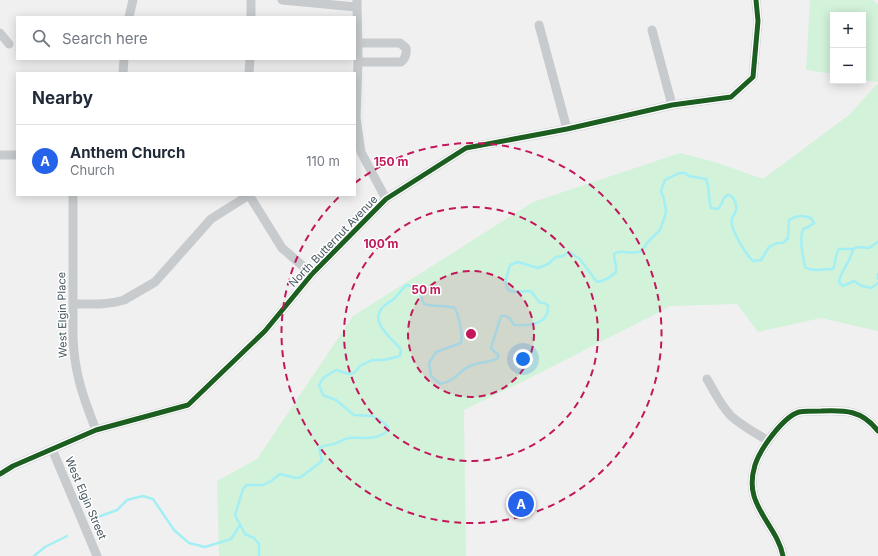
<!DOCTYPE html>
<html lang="en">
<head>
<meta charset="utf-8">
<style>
  body { margin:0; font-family:Inter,sans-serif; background:#f2f2f3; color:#1f2937 }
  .controls { position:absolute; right:12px; top:12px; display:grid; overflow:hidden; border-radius:0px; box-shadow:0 2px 10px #0003 }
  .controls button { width:36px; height:36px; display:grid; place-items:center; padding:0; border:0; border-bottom:1px solid #e0e1e3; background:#fff; color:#1f2937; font:20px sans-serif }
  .you { position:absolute; left:523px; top:359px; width:14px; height:14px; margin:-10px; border:3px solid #fff; border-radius:50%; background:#1a73e8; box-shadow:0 0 0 6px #1a73e833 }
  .badge { display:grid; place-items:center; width:26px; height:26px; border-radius:50%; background:#2563eb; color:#fff; font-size:13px; font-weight:700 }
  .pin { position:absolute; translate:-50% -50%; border:2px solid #fff; box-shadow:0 1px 4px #0006 }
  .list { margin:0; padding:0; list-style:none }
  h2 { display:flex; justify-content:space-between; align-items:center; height:52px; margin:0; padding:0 16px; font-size:17px }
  h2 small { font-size:13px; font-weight:400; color:#747a83 }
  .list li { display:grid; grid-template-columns:26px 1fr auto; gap:12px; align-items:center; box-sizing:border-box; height:72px; padding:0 16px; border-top:1px solid #e0e1e3 }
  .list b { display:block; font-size:15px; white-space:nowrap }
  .list p { margin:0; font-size:13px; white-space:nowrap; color:#747a83 }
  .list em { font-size:13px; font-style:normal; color:#747a83 }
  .icon { flex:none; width:22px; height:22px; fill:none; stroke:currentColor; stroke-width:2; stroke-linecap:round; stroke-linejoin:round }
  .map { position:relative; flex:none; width:878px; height:556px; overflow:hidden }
  .search { position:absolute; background:#fff; box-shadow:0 2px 10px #0003; left:16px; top:16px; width:340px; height:44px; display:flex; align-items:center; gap:10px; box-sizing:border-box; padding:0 14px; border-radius:0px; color:#747a83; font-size:15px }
  .panel { position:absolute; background:#fff; box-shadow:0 2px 10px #0003; left:16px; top:72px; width:340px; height:124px; border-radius:0px }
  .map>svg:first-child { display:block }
  .green { fill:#d3f2da }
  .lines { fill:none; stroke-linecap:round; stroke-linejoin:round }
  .stream { stroke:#a3eff4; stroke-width:2.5 }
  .street { stroke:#c7cbcd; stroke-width:9 }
  .cycleway-casing { stroke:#fff; stroke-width:8 }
  .cycleway { stroke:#1b5e20; stroke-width:5 }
  .ring { fill:none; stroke:#c2185b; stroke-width:2; stroke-dasharray:7 5 }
  .labels { text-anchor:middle; stroke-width:3; stroke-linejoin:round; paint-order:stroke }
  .street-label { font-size:11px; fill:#45575f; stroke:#fff }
  .centre { fill:#c2185b; stroke:#fff; stroke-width:2 }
  .ring-label { font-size:12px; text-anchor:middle; font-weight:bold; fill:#c2185b; stroke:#fff; stroke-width:3; stroke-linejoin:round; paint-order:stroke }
</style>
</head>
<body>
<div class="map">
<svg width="878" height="556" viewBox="0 0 878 556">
  <rect width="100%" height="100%" fill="#f1f0f0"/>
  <path class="green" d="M810,0H872L878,4V82L863,80V15H833V74L806,70Z
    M878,83V331L821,318L758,332L737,304L671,306L522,382L464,410L466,556H219L217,481L257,459L353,316L533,202L680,153L715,162L763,179L849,115Z"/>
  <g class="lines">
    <path class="stream" d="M878,242L869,248L858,247L853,249C851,262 840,271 839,282L843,286L854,281L862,286L871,288L878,283
      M878,274V279
      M98,517L117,510L127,500L143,496L153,499L174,530L189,543L205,547L231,539L240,525
      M34,556L45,547L67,536
      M259,556V544L254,538L245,534L235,515L243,489L247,485H263L271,481L280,474L296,478L301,477L322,461L319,448C324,445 329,445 334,444C340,442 343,439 349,438C362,437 378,441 388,430V427L383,422L372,416L354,415L336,400L323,395L319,385L323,378L336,370L349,374H351L355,372L360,366L372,360H384L400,356L401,350C394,339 369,324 382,308C385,304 390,302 394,299C399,294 401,289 407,285L418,289L424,304C434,307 446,305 455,308C459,317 463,334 461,343L436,352L429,363L431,376L440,384C456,381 457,372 470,366C479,362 489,363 498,358V355L491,348L501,316C508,315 511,319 514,325C528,326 550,325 548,305L544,303H540L531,291L514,292L508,290C503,283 508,273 510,265L518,262L538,268L548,264L556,257L563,256L569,252L580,259L597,282C604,281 611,277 616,272C617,266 614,260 614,254C621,248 631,256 642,251L647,243L660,230L665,216L666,211L664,199L661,191L665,180L679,173H685L689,176L706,179C710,188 708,198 711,208L717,209C722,207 723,195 728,195C735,196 737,206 736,211C735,214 732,216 732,219C731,222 732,224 732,226C735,235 746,255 753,261L761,260L769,247L777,243H783L788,238L789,220C797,215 803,215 811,218L814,223L808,227L803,229C799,241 803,255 805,267L809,269L815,270L833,269C836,263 835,254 839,249H853"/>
    <path class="street" d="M282,0L356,7
      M357,0L358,62L356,118L361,152L386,199
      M129,17L133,0
      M251,17V0
      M539,25L567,129
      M652,30L672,105
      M0,33L9,44
      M357,43H400L406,48C407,54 406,58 401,62H358
      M123,73L124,59
      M249,73L250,59
      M0,155H17
      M73,195V336C74,372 83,397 96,430
      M249,195L282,248L312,274
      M73,304C90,304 108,305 124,300L155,282L211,219L249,195
      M707,379C714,391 721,406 731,416C742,426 756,433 768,441
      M52,449L97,556
      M0,474L13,466L96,430L188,405L265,331L312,274L386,199L466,148L567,129L672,105L731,97L753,77L758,21L756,0
      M783,556C779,534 760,517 754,496C751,486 752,475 755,465C760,449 783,417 799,412C806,411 814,411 821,411C845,410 862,410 878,431"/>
    <defs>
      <path id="cycleway" d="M0,474L13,466L96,430L188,405L265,331L312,274L386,199L466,148L567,129L672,105L731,97L753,77L758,21L756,0
        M783,556C779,534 760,517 754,496C751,486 752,475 755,465C760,449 783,417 799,412C806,411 814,411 821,411C845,410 862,410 878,431"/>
    </defs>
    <use href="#cycleway" class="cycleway-casing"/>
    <use href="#cycleway" class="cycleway"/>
  </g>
  <circle cx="471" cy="334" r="63" fill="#c2185b" fill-opacity=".12"/>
  <g class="ring">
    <circle cx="471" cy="334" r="63"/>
    <circle cx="471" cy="334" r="127"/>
    <path d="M355 183A190 190 0 1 1 341 195"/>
  </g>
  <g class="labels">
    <g class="street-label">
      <text transform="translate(333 241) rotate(-46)" y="4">North Butternut Avenue</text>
      <text transform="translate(62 315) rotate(-91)" y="4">West Elgin Place</text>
      <text transform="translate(86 498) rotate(67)" y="4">West Elgin Street</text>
    </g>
  </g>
  <circle cx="471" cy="334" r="6" class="centre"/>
  <g class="ring-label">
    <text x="391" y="166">150 m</text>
    <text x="381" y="248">100 m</text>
    <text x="426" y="294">50 m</text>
  </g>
</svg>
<div class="controls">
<button>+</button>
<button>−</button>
</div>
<div class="you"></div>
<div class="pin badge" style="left:521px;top:504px">A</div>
<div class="search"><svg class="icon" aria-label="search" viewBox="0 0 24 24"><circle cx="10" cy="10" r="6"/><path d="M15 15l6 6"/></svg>Search here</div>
<section class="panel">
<h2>Nearby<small></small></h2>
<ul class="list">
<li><span class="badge">A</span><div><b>Anthem Church</b><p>Church</p></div><em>110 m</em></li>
</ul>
</section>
</div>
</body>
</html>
